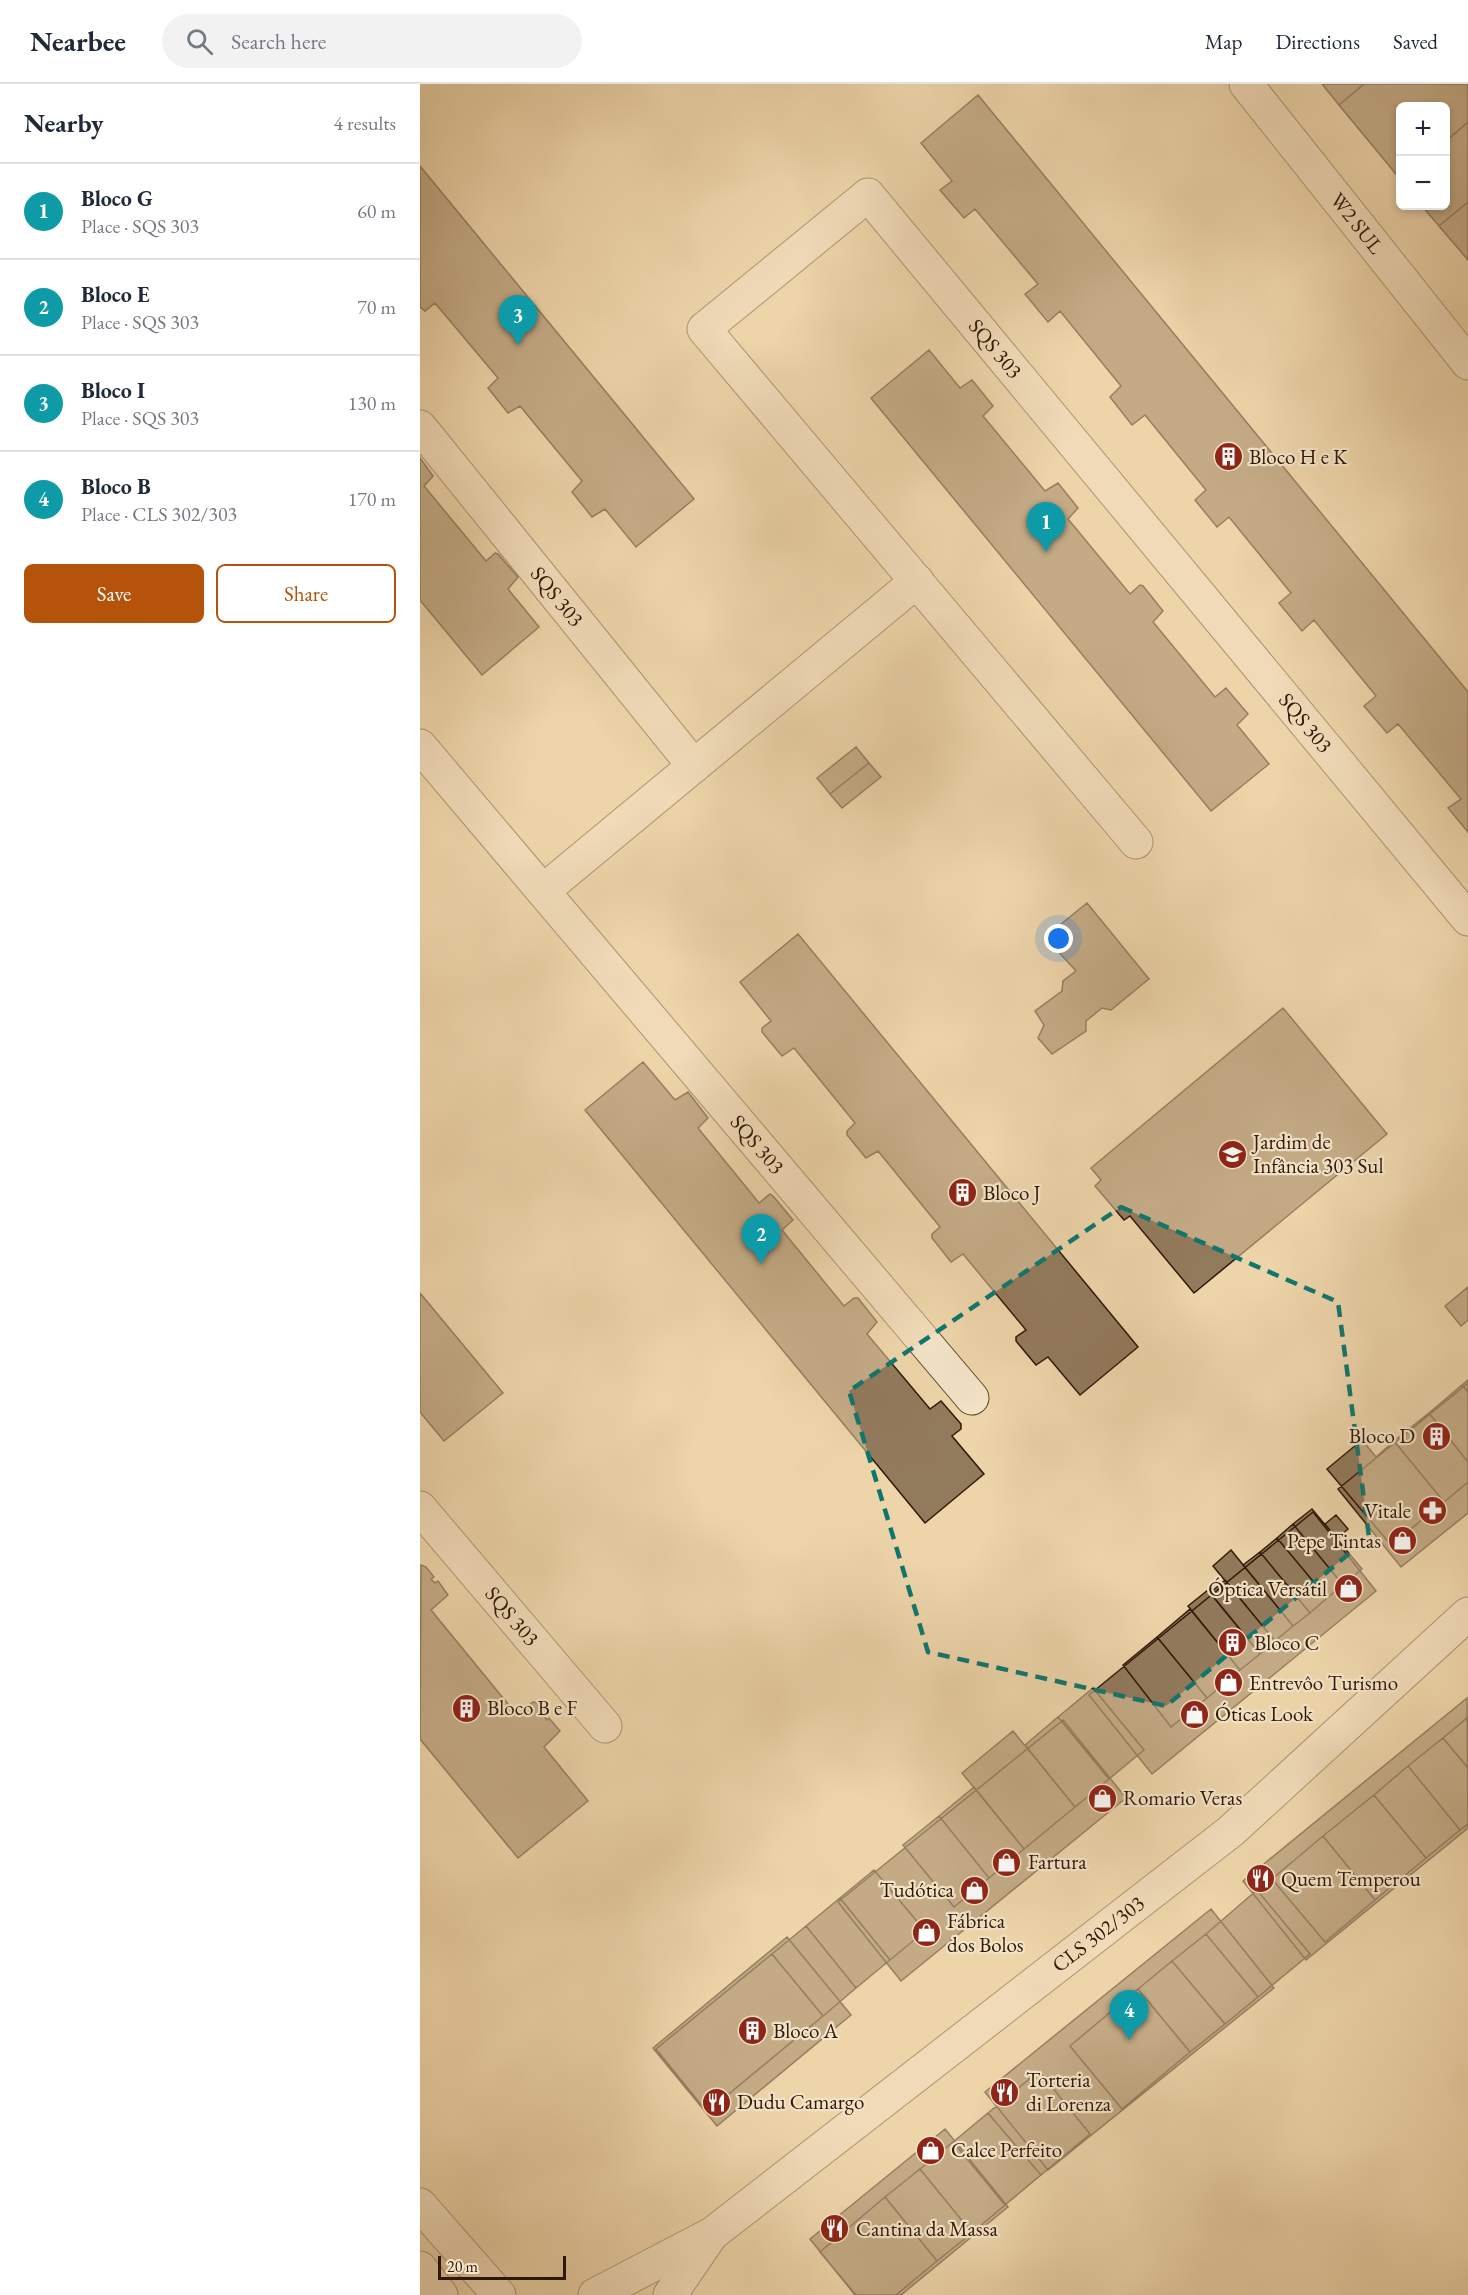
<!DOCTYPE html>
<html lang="en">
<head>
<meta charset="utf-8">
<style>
  body { margin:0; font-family:"EB Garamond",serif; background:#f2f2f3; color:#1f2937 }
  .controls { position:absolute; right:18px; top:18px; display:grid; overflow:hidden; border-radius:9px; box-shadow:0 3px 9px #0003 }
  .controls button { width:54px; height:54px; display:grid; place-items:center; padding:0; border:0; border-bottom:2px solid #e0e1e3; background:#fff; color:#1f2937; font:30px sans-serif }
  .scale { position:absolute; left:18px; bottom:15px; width:128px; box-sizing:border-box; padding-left:6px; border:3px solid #301808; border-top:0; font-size:16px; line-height:21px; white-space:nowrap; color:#301808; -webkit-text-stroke:4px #f3e3c7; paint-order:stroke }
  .you { position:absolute; left:639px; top:855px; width:21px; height:21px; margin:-15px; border:4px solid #fff; border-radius:50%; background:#1a73e8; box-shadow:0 0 0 9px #1a73e833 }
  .badge { display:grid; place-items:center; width:39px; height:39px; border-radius:50%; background:#b45309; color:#fff; font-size:20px; font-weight:700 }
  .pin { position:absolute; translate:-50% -50px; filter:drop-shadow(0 2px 3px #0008) }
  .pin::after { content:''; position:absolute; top:32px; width:21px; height:18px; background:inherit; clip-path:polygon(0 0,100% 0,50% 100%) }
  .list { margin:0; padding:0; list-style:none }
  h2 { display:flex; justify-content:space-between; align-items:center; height:78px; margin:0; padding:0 24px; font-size:26px }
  h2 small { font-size:20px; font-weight:400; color:#747a83 }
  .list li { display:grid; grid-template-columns:39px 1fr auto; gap:18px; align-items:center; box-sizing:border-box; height:96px; padding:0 24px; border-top:2px solid #e0e1e3 }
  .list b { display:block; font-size:22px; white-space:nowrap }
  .list p { margin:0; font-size:20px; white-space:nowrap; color:#747a83 }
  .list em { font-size:20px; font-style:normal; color:#747a83 }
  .actions { display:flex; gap:12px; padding:18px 24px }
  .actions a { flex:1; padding:14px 0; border:2px solid #b45309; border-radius:9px; text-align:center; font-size:21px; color:#b45309 }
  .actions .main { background:#b45309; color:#fff }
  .icon { flex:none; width:33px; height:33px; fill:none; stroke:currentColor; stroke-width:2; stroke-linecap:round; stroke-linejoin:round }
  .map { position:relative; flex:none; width:1048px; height:2211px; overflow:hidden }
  header { display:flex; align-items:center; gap:36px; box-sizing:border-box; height:84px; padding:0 30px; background:#fff; border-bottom:2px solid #e0e1e3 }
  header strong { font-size:28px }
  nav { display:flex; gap:33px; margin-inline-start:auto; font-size:21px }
  .search { width:420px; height:54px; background:#f2f2f3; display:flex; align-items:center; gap:15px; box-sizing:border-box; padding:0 21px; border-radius:33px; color:#747a83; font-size:22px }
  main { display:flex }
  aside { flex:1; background:#fff }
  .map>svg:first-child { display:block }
  .building { fill:#927a5c; stroke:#301808; stroke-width:1.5 }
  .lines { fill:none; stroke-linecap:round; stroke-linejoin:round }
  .minor-casing { stroke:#5f4730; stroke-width:35 }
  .minor { stroke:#f3e3c7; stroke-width:33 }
  .marked { fill:none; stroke:#0f766e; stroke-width:4.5; stroke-dasharray:12 8; stroke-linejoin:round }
  .labels { text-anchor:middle; stroke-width:4.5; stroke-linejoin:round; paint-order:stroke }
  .street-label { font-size:21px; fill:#301808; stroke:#f3e3c7 }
  .poi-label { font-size:21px; fill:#301808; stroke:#f3e3c7; text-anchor:start }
</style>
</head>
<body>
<header>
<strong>Nearbee</strong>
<div class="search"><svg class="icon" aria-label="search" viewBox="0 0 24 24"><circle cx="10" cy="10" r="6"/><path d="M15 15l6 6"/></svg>Search here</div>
<nav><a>Map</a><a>Directions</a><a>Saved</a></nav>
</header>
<main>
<aside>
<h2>Nearby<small>4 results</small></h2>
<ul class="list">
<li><span class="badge" style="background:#0f9aa8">1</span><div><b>Bloco G</b><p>Place · SQS 303</p></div><em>60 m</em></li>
<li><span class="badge" style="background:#0f9aa8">2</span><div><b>Bloco E</b><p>Place · SQS 303</p></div><em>70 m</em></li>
<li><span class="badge" style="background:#0f9aa8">3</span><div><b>Bloco I</b><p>Place · SQS 303</p></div><em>130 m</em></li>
<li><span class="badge" style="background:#0f9aa8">4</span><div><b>Bloco B</b><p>Place · CLS 302/303</p></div><em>170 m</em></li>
</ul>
<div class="actions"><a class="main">Save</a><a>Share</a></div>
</aside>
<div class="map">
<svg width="1048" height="2211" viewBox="0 0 1048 2211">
  <rect width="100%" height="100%" fill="#edd4a9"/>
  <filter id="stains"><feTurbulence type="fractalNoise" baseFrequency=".00333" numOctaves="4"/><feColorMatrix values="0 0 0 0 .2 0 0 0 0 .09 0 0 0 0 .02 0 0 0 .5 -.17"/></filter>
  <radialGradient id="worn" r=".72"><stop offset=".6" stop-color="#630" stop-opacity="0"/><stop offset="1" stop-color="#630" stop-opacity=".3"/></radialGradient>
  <path class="building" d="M902,0H944L919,21Z
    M944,0H1048V38L1026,57V22H980V95L919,21Z
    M558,11L1048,608V748L1028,724L1041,715L978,640L967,649L944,622L956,612L894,536L882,547L859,519L871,509L809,433L797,443L775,416L786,406L725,331L712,341L690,313L701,302L640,227L628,238L605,210L618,200L555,125L544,134L520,106L532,97L501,59Z
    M1048,38V118L1019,142L1002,122H1026V57Z
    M0,82L274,415L216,463L185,425L172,433L152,408L162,397L100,322L88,329L68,304L78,294L15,219L5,227L0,223Z
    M1048,118V176L1019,142Z
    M509,266L540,304L552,296L573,322L563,332L625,407L638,399L658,424L648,435L710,510L720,501L723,502L743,527L733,538L795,613L806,604L828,630L817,641L849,680L791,727L451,314Z
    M0,374L13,392L4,402L66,477L75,469L78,470L98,493L88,505L119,543L62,591L0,516Z
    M436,663L449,679L410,710L397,694Z
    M449,679L461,693L422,724L410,710Z
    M667,819L729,895L691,926L682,924L666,937V947L632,970L618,954L624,941L615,927L642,907L643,897L656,887L625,853Z
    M378,850L718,1263L660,1311L628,1273L616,1281L596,1257V1253L606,1246L543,1170L531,1178L512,1154V1150L520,1143L458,1067L446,1074L427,1051V1047L435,1039L374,964L362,972L342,948V944L351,937L320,898Z
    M863,924L967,1050L774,1209L710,1132L704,1136L675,1102L681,1096L671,1084Z
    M223,978L255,1016L268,1008L288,1034L278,1044L339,1119L350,1110L353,1112L373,1136L362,1146L424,1222L434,1214H438L457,1238L447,1250L510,1325L521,1317L541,1340V1345L532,1352L564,1390L505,1439L165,1026Z
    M1048,1203V1236L1041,1242L1025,1222Z
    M0,1209L83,1309L24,1357L0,1328Z
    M1048,1296V1308L1042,1301Z
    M1048,1299V1429L981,1483L918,1405Z
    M1042,1301L1048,1308V1378L1009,1329Z
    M1009,1329L1048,1378V1398L1024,1418L974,1357Z
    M942,1356L956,1373L974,1357L1024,1418L971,1461L907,1385Z
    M892,1425L942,1485L923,1501L873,1440Z
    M893,1428L956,1507L732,1690L669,1611Z
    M916,1431L928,1445L917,1455L905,1440Z
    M873,1440L923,1501L907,1514L857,1454Z
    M857,1454L907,1514L890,1529L840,1468Z
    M811,1466L873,1542L855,1557L793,1482Z
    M840,1468L890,1529L873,1542L823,1481Z
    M1,1481L6,1483L14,1493L11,1495L15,1499L18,1497L28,1511L11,1526L97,1631L113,1618L118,1619L126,1629L123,1631L127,1636L129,1634L140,1647L124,1663L168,1717L98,1774L0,1655Z
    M805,1496L855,1557L840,1570L790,1509Z
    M788,1506L840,1570L820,1586L768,1522Z
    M770,1525L820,1586L787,1614L737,1553Z
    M737,1553L787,1614L751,1643L703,1581Z
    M673,1604L724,1666L689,1695L638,1633Z
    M1047,1614L1048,1744L886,1876L823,1797Z
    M638,1633L689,1695L655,1723L605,1661Z
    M1048,1633V1684L1023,1654Z
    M643,1636L706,1714L481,1897L418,1818Z
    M593,1647L655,1723L604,1765L542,1689Z
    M1023,1654L1048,1684V1740L1040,1746L988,1682Z
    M988,1682L1040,1746L1006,1774L954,1711Z
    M554,1703L604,1765L569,1794L519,1732Z
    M954,1711L1006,1774L955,1816L903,1752Z
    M519,1732L569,1794L534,1823L483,1761Z
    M903,1752L955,1816L905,1858L852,1795Z
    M454,1786L505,1847L470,1876L420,1814Z
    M837,1806L890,1870L838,1913L786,1850Z
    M420,1814L470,1876L436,1904L386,1842Z
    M791,1825L854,1904L628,2086L565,2008Z
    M386,1842L436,1904L403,1932L352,1870Z
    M786,1850L838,1913L805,1940L752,1877Z
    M367,1853L431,1931L297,2042L233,1964Z
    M352,1870L403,1932L287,2028L236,1965Z
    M752,1877L805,1940L770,1968L718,1905Z
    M718,1905L770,1968L702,2025L650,1962Z
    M619,1987L670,2050L621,2091L568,2029Z
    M568,2029L621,2091L585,2121L533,2058Z
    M525,2045L588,2123L481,2211H435L390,2155Z
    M533,2058L585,2121L552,2149L500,2085Z
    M500,2085L552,2149L517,2177L465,2113Z
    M465,2113L517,2177L476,2211H436L400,2168Z"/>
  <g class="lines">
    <defs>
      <g id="minor">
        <path id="s1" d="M826,0L1048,279"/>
        <path id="s2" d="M0,343L274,682"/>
        <path id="s3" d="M0,662L552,1314"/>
        <path id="s4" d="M716,758L284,245L448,111L1048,835"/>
        <path d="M123,807L497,497"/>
        <path id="s5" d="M0,1424L185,1642"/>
        <path d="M0,2121L79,2211"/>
        <path d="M0,2184L21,2211"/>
        <path id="s6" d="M175,2211L292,2150L811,1747L1048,1530"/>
        <path d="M250,2211L289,2154"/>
      </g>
    </defs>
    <use href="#minor" class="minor-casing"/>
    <use href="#minor" class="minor"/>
  </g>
  <path d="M0 0H1048V2211H0ZM701,1123L918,1218L949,1453L746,1622L508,1568L429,1307Z" fill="#edd4a9" fill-opacity=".55" fill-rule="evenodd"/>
  <path class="marked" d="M701,1123L918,1218L949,1453L746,1622L508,1568L429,1307Z"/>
  <defs>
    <symbol id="building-disc" viewBox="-11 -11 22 22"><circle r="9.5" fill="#8f2418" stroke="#f3e3c7"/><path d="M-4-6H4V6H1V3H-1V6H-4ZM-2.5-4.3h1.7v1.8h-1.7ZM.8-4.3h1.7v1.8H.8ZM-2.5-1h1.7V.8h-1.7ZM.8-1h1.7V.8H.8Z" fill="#fff"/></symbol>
    <symbol id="school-disc" viewBox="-11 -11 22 22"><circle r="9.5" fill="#8f2418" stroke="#f3e3c7"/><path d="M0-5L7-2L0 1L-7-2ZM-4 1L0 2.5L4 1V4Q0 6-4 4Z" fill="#fff"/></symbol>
    <symbol id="pharmacy-disc" viewBox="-11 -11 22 22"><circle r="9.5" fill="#8f2418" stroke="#f3e3c7"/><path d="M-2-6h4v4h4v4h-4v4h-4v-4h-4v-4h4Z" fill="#fff"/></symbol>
    <symbol id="shop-disc" viewBox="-11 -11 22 22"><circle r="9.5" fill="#8f2418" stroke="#f3e3c7"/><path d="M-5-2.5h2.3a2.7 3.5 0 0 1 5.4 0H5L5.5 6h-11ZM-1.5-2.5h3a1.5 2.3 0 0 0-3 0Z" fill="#fff"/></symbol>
    <symbol id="restaurant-disc" viewBox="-11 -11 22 22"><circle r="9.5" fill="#8f2418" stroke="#f3e3c7"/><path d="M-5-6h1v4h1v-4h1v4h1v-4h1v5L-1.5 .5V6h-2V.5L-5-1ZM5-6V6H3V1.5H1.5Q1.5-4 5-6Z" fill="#fff"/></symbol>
  </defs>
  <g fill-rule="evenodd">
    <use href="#building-disc" x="792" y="356" width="33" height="33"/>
    <use href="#school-disc" x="796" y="1054" width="33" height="33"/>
    <use href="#building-disc" x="526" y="1092" width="33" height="33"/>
    <use href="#building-disc" x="1000" y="1336" width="33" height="33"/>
    <use href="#pharmacy-disc" x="996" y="1410" width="33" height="33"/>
    <use href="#shop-disc" x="966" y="1440" width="33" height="33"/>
    <use href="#shop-disc" x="912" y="1488" width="33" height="33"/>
    <use href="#building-disc" x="796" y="1542" width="33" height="33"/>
    <use href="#shop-disc" x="792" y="1582" width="33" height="33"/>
    <use href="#building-disc" x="30" y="1608" width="33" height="33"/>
    <use href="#shop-disc" x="758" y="1614" width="33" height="33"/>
    <use href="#shop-disc" x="666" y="1698" width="33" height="33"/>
    <use href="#shop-disc" x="570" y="1762" width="33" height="33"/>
    <use href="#restaurant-disc" x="824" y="1778" width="33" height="33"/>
    <use href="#shop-disc" x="538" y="1790" width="33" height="33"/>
    <use href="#shop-disc" x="490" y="1832" width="33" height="33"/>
    <use href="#building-disc" x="316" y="1930" width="33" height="33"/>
    <use href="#restaurant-disc" x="568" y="1992" width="33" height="33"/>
    <use href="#restaurant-disc" x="280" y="2002" width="33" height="33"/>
    <use href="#shop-disc" x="494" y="2050" width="33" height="33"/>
    <use href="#restaurant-disc" x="398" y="2128" width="33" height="33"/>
  </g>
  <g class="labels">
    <g class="street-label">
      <text dy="7" stroke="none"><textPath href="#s1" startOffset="178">W2 SUL</textPath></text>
      <text dy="7" stroke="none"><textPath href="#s4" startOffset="1082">SQS 303</textPath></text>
      <text dy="7" stroke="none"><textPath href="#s2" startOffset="218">SQS 303</textPath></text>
      <text dy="7" stroke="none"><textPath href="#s4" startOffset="1568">SQS 303</textPath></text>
      <text dy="7" stroke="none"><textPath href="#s3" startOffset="522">SQS 303</textPath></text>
      <text dy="7" stroke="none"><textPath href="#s5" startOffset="142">SQS 303</textPath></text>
      <text dy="7" stroke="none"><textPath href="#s6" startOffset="621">CLS 302/303</textPath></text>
    </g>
    <g class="poi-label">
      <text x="829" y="380">Bloco H e K</text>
      <text x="833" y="1065">Jardim de<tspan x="833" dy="24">Infância 303 Sul</tspan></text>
      <text x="563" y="1116">Bloco J</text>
      <text x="995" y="1359" text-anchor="end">Bloco D</text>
      <text x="991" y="1434" text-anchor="end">Vitale</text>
      <text x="961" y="1464" text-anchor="end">Pepe Tintas</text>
      <text x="907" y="1512" text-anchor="end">Óptica Versátil</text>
      <text x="834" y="1566">Bloco C</text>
      <text x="829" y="1606">Entrevôo Turismo</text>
      <text x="67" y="1631">Bloco B e F</text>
      <text x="795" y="1637">Óticas Look</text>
      <text x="703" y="1721">Romario Veras</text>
      <text x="608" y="1785">Fartura</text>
      <text x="861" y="1802">Quem Temperou</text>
      <text x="534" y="1813" text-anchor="end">Tudótica</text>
      <text x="527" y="1844">Fábrica<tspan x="527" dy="24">dos Bolos</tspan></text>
      <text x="353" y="1954">Bloco A</text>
      <text x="606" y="2003">Torteria<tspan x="606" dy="24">di Lorenza</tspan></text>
      <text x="317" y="2025">Dudu Camargo</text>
      <text x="531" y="2073">Calce Perfeito</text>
      <text x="436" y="2152">Cantina da Massa</text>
    </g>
  </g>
  <rect width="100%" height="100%" filter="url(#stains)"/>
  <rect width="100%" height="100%" fill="url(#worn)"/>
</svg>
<div class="controls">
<button>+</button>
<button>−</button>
</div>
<div class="scale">20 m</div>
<div class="you"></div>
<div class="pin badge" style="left:626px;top:468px;background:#0f9aa8">1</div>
<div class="pin badge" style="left:341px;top:1180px;background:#0f9aa8">2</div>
<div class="pin badge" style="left:98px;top:261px;background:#0f9aa8">3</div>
<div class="pin badge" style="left:709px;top:1956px;background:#0f9aa8">4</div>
</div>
</main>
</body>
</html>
